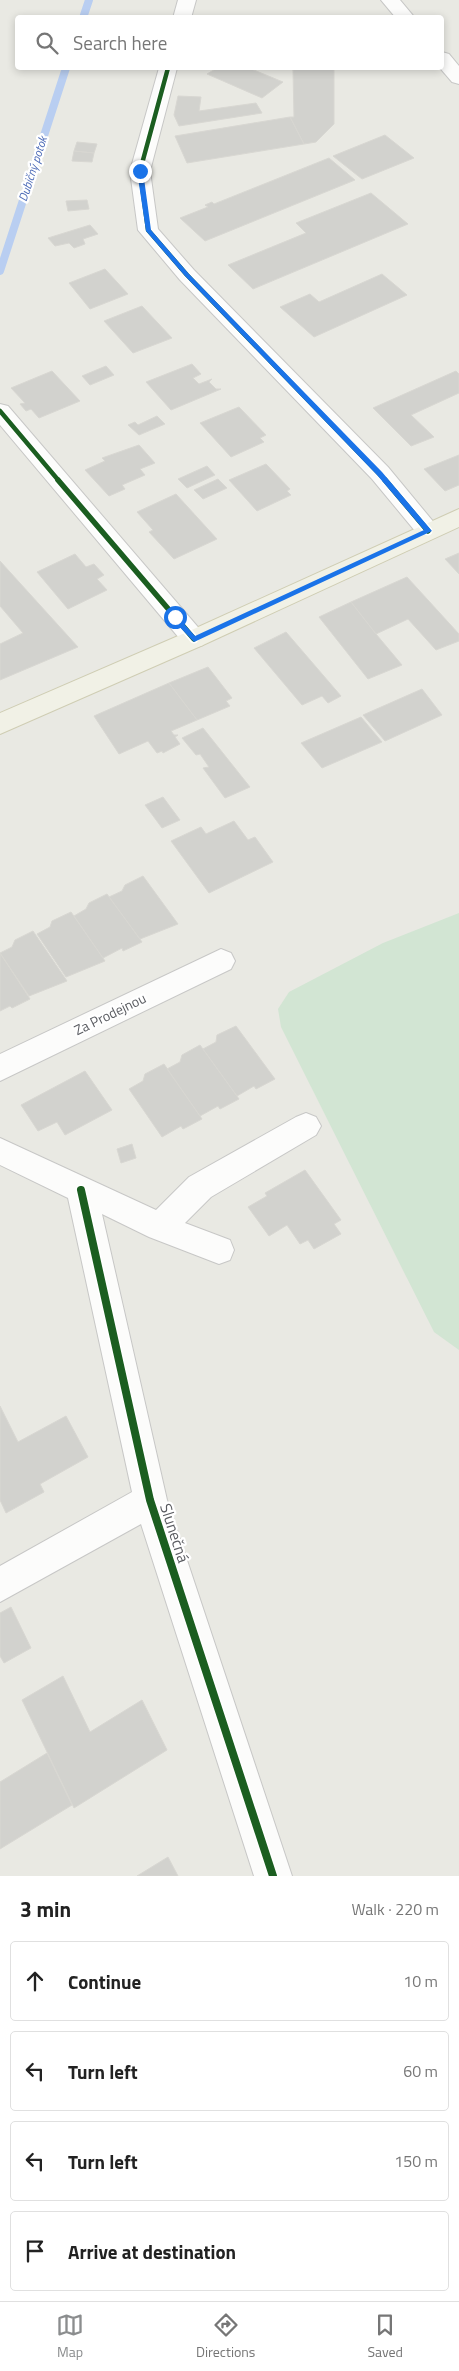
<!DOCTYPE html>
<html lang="en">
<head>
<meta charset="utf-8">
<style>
  body { margin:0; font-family:"Titillium Web",sans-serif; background:#f6f6f6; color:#222 }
  .stop { position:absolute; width:15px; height:15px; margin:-11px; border:4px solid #1a73e8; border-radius:50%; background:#fff }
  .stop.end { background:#1a73e8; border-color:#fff; box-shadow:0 1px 5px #0008 }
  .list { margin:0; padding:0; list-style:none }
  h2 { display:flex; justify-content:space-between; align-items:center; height:65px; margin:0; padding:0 20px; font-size:21px }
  h2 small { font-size:16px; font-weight:400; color:#767676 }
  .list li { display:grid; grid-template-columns:32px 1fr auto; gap:15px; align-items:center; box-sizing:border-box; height:80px; margin:0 10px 10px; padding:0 10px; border:1px solid #e0e0e0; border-radius:5px }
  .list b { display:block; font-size:19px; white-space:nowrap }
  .list em { font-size:16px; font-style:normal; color:#767676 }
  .icon { flex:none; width:28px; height:28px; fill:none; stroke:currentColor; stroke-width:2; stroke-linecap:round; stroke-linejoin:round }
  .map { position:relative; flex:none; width:459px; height:1876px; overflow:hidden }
  .search { position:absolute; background:#fff; box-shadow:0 2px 8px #0003; left:15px; right:15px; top:15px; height:55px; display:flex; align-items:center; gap:12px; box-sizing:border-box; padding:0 18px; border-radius:5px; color:#767676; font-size:19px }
  .sheet { height:425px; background:#fff }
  nav { display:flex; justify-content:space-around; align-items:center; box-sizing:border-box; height:70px; border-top:1px solid #e0e0e0; background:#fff; font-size:14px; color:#767676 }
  nav a { display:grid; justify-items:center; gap:2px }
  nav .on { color:#8b8d8e }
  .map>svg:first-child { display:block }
  .green { fill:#d2e5d3 }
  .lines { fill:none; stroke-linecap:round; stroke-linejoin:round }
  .stream { stroke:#b9cef1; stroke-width:8 }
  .building { fill:#d2d2ce; stroke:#d8d7d2 }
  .minor-casing { stroke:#c7c7c6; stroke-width:2 }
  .major-casing { stroke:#cfcdb3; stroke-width:2 }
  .minor { fill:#fcfcfb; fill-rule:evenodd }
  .major { fill:#f1f1e6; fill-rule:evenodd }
  .cycleway-far2-casing { stroke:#fff; stroke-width:7 }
  .cycleway-far1-casing { stroke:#fff; stroke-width:9 }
  .cycleway-casing { stroke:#fff; stroke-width:11 }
  .cycleway-far2 { stroke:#1b5e20; stroke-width:4.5 }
  .cycleway-far1 { stroke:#1b5e20; stroke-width:5.5 }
  .cycleway { stroke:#1b5e20; stroke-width:8 }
  .route { fill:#1a73e8 }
  .labels { text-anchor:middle; stroke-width:4.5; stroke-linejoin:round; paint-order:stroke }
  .far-water-label { font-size:12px; font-style:italic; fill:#4b6ab7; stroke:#fff }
  .street-label { font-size:14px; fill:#595b60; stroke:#fff }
  .near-street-label { font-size:16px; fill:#595b60; stroke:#fff }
</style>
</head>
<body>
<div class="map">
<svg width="459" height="1876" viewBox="0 0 459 1876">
  <rect width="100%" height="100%" fill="#e9e9e3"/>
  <path class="green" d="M459,913V1350L434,1332L281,1027L278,1009L289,992L383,943Z"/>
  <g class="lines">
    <path class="stream" d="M83,18L89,0
      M0,271L66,68"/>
  </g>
  <path class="building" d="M217,68H249L283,82L262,98L207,74Z
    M287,68H334V124L316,142L304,144L290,117H294L293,70Z
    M178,96L201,97L199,111L256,103L262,113L179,126L174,115Z
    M290,117L304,144L187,163L175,136Z
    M385,135L414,158L362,179L333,156Z
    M77,142L97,144L94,153L74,151Z
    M74,151L94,153L92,162L72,161Z
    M329,158L355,180L205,241L180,218L208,207L205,205L212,202L214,204Z
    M371,193L408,224L253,289L228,265L306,233L296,223Z
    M87,200L89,209L68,211L66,201Z
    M90,225L98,234L83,239L85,244L74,248L69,243L55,246L48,238Z
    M105,269L128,294L90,309L69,283Z
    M382,274L407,295L314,337L280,307L310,294L319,302Z
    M142,306L172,338L133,353L104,321Z
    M192,364L201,374L193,378L199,384L212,379L209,382L216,389H221L171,410L146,382Z
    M106,366L114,375L90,385L82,376Z
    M52,371L80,401L39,418L31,409L26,411L20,404L25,403L11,388Z
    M456,371L459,374V393L411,415L434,437L411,446L373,408Z
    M239,407L266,435L260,438L264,442L231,457L200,423Z
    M157,416L165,424L139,435L128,425L135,422L138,425Z
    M139,445L155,463L140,469L145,475L122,485L125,489L109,496L85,470L105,461L102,458Z
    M459,455V485L445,491L424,469Z
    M266,464L290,489L287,491L291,495L257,511L229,480Z
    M207,466L215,475L187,488L178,479Z
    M218,479L227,488L203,499L194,490Z
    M176,494L217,539L174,559L149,532L153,530L137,512Z
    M459,553V574L445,559Z
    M75,554L86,567L94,564L104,575L97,579L107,590L68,609L37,572Z
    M0,561L78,647L0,680V644L23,633L0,606Z
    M407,577L459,634V641L436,650L408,619L376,634L351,602Z
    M351,602L376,634L402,665L368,679L319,617Z
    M286,632L341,696L328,703L322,696L302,705L254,648Z
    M208,667L232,698L226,701L230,706L197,720L169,683Z
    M169,683L197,720L171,731L174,735H178L175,737L180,744L163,753L162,751L157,753L148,741L119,754L94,716Z
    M422,689L442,715L385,741L363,715Z
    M361,717L382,742L322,768L301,743Z
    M203,728L250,787L225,798L203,768L209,767L200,754L196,755L182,738Z
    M163,797L180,820L162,828L145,805Z
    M234,821L248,840L255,837L273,862L209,893L171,841L201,827L206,834Z
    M143,876L178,924L140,939L109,897L122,891L125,885Z
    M107,894L142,942L123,951L122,948L103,958L74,916L86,909L89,903Z
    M71,912L105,961L66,977L37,934L50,927L52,921Z
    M33,931L67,981L29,996L0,953L12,947L15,940Z
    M0,953L30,999L12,1008L10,1006L0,1011Z
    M236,1026L275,1079L256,1089L254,1086L237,1096L203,1049L216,1042L217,1035Z
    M200,1045L239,1099L220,1109L218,1106L200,1116L167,1069L180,1062L182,1055Z
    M164,1064L202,1119L183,1129L181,1126L162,1137L129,1089L143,1081L145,1074Z
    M85,1071L112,1110L65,1135L57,1122L38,1131L21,1105Z
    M132,1144L136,1158L121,1163L117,1149Z
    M305,1170L341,1220L334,1224L341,1234L314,1249L308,1240L300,1244L287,1225L269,1236L248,1207L267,1196L265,1193Z
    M0,1406L18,1442L66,1416L88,1457L40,1484L44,1492L6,1513L0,1500Z
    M11,1607L31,1648L4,1663L0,1656V1613Z
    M63,1676L90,1732L142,1700L167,1750L74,1808L22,1700Z
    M47,1753L72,1805L0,1849V1782Z
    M168,1857L178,1876H137Z"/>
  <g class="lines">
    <defs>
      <path id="minor" d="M178,0H196L191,18H173Z
        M381,0H400L415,18H396Z
        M442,52L449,54L459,66V84L452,82L440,68Z
        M159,68H177L150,171L158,229L194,270L388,467L436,525L440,531L436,537L428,539L420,537L372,479L180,280L138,230L130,171Z
        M0,404L8,406L203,633L206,639L203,645L194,648L185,645L0,425Z
        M221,949L231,953L235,961L231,969L0,1081V1054Z
        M306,1113L316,1117L321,1126L316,1135L211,1197L185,1223L230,1240L234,1250L230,1260L219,1264L149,1237L102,1214L167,1500L292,1876H254L141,1524L0,1602V1566L132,1492L68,1198L0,1165V1138L156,1210L189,1177L296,1117Z"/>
      <path id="major" d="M459,509V527L203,645L0,734V713L185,633Z"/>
    </defs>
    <use href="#minor" class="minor-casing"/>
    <use href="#major" class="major-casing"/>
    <use href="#minor" class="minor"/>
    <use href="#major" class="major"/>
    <defs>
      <path id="cycleway-far2" d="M168,68L140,171L148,230L187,275L386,481
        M0,411L59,481"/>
      <path id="cycleway-far1" d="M58,480L194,639
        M385,480L428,531"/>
      <path id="cycleway" d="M81,1190L150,1500L273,1876"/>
    </defs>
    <use href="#cycleway-far2" class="cycleway-far2-casing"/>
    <use href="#cycleway-far1" class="cycleway-far1-casing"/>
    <use href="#cycleway" class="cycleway-casing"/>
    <use href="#cycleway-far2" class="cycleway-far2"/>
    <use href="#cycleway-far1" class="cycleway-far1"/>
    <use href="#cycleway" class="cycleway"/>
  </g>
  <path class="route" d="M140,169L143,171L151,230L189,274L382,472L432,531L194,642L172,619V616H177L195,636L424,530L377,475L185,276L146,231L137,171Z"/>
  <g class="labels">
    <g class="far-water-label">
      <text transform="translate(33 169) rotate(-72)" y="4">Dubičný potok</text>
    </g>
    <g class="street-label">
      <text transform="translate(110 1014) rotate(-26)" y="5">Za Prodejnou</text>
    </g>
    <g class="near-street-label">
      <text transform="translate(175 1533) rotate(72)" y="6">Slunečná</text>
    </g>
  </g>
</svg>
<div class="stop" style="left:175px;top:617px"></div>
<div class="stop end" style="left:140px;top:171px"></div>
<div class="search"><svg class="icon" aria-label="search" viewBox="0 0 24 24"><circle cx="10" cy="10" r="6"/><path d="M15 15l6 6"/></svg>Search here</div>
</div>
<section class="sheet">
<h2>3 min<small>Walk · 220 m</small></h2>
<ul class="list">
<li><svg class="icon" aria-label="ahead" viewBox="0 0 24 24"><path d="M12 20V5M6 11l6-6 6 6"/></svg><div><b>Continue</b></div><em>10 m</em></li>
<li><svg class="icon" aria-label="left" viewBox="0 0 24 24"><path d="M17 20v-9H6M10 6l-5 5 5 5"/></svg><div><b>Turn left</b></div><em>60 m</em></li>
<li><svg class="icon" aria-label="left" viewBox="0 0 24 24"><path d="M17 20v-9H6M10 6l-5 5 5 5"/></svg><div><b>Turn left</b></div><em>150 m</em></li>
<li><svg class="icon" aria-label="arrive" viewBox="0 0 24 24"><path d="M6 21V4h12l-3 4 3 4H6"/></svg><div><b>Arrive at destination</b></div></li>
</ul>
</section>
<nav>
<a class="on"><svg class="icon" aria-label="map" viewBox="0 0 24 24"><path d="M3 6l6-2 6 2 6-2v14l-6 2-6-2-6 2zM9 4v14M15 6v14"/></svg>Map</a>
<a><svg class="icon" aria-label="directions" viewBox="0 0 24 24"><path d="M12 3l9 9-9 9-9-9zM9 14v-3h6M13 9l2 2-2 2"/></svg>Directions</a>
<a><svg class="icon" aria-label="saved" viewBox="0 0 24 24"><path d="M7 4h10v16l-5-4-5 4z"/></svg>Saved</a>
</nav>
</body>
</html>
